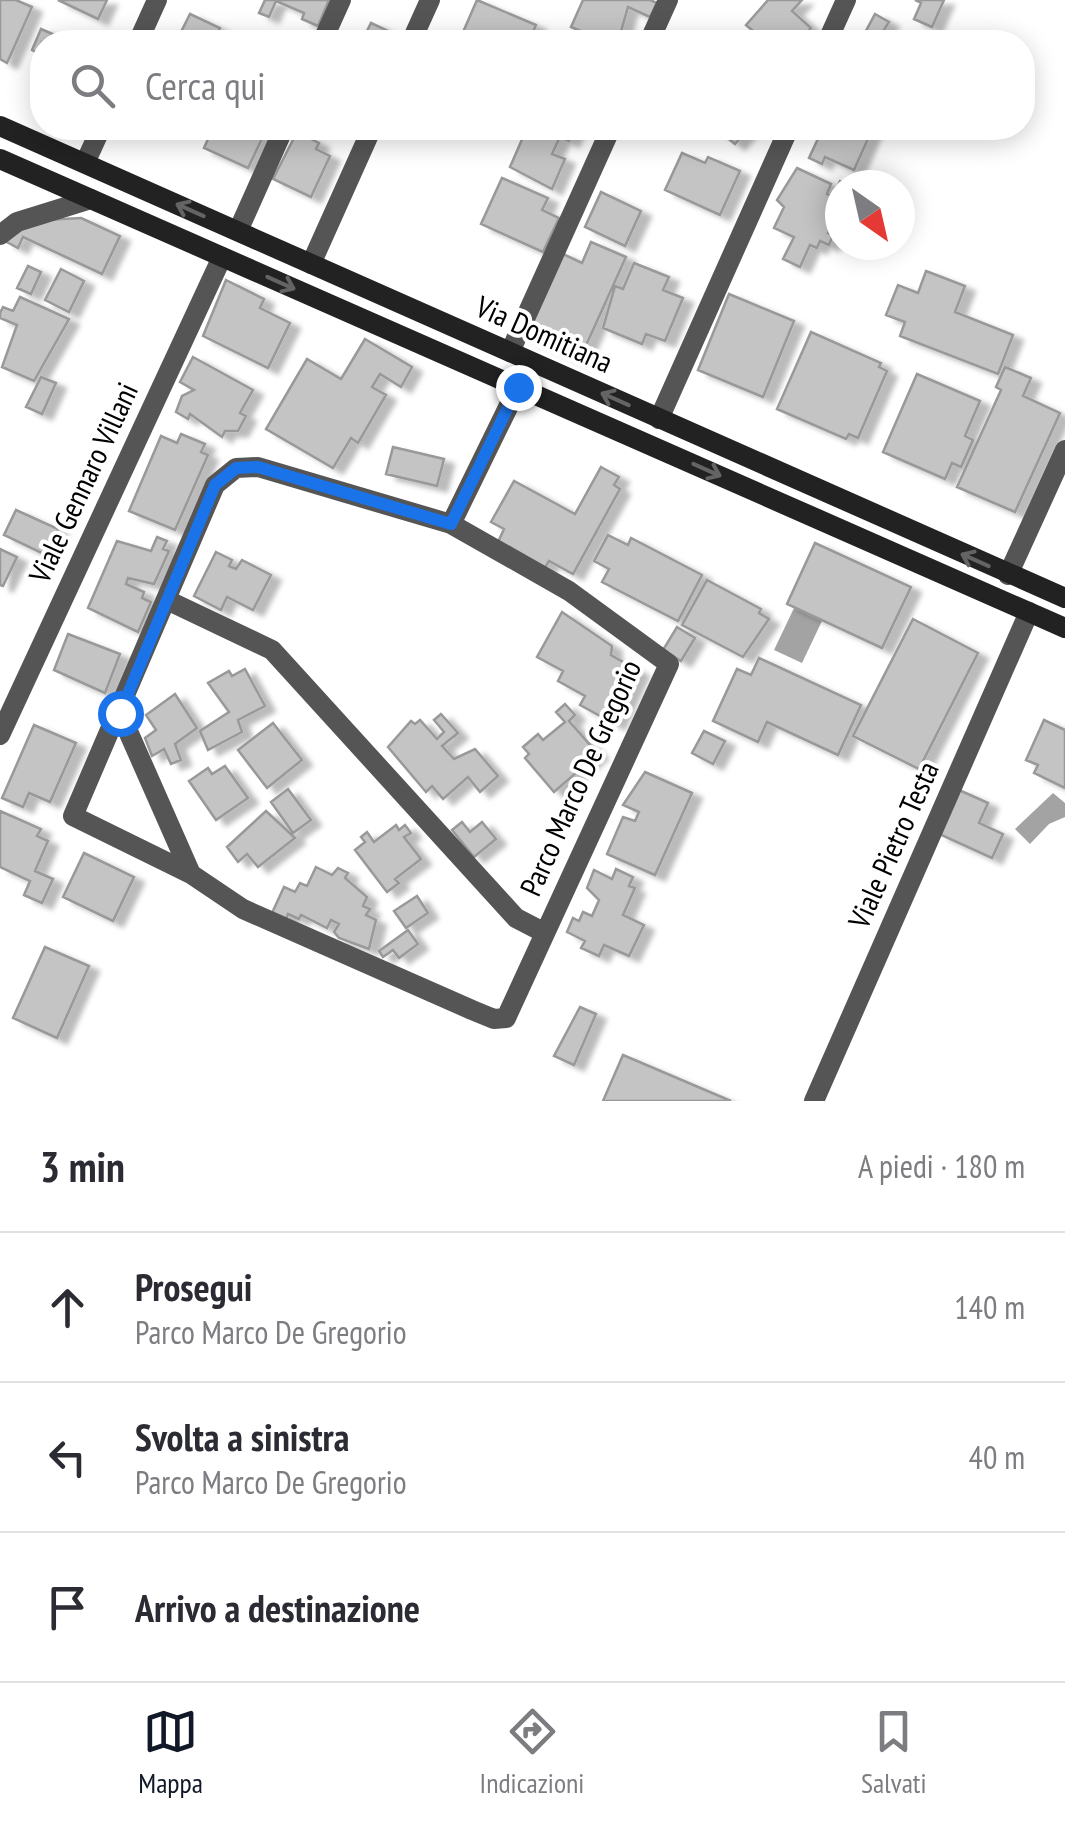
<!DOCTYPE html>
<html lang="it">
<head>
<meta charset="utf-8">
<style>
  body { margin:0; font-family:"PT Sans Narrow",sans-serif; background:#f2f2f3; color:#2b2b33 }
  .compass { position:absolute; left:825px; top:170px; width:90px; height:90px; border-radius:50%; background:#fff; box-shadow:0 5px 25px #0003; rotate:146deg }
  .stop { position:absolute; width:30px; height:30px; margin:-22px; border:8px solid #1a73e8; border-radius:50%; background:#fff }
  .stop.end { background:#1a73e8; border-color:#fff; box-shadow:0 2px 10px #0008 }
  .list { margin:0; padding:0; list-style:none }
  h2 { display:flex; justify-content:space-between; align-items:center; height:130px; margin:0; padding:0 40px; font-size:42px }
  h2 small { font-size:32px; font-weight:400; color:#7c7c81 }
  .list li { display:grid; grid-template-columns:65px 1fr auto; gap:30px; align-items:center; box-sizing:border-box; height:150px; padding:0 40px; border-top:2px solid #e1e1e2 }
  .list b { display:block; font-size:38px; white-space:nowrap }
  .list p { margin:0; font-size:32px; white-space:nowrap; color:#7c7c81 }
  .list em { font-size:32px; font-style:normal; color:#7c7c81 }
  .icon { flex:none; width:55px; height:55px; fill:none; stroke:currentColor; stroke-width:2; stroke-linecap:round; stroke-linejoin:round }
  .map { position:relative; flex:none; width:1065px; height:1101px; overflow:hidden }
  .search { position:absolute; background:#fff; box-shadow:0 5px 25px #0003; left:30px; right:30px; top:30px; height:110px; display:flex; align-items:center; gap:25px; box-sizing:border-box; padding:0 35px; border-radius:40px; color:#7c7c81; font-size:38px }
  .sheet { height:580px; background:#fff }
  nav { display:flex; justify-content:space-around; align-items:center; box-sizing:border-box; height:140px; border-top:2px solid #e1e1e2; background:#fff; font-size:28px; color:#7c7c81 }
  nav a { display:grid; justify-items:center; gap:5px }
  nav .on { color:#111827 }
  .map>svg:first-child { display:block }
  .water { fill:#a3a3a3 }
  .building { fill:#c4c4c4; stroke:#999; stroke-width:2.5; filter:url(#shadow) }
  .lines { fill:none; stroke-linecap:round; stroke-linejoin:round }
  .minor { stroke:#555; stroke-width:20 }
  .secondary { stroke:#222; stroke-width:20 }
  .oneway { stroke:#646464 }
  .route { stroke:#1a73e8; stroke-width:12 }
  .labels { text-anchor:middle; stroke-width:8; stroke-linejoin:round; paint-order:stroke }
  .street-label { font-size:30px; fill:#000; stroke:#fff }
</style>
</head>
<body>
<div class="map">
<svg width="1065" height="1101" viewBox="0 0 1065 1101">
  <defs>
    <filter id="shadow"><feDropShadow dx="10" dy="5.5" stdDeviation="2.5" flood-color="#0004"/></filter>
  </defs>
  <rect width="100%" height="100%" fill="#fff"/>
  <path class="water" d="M794,608L822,621L802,663L774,650Z
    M1053,793L1065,803V817L1049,824L1030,844L1015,829Z"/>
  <path class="building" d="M0,0H16L32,7L7,63L0,59Z
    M58,0H107L98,19Z
    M265,0H329L318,26L302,19L304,13L276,1L269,17L259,13Z
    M477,0L536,25L529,42L460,39Z
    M583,0H650L657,3L650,17L628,7L618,42H606L571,27Z
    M768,0H802L792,11L811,28L799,42H766L746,25Z
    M915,0H944L932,27L914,19L921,3Z
    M190,14L220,28L213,42H176Z
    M875,14L889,22L884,30L908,42H860Z
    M371,23L401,37L398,42H386L366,33Z
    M41,29L71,42H42V67L35,64L39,54L32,50Z
    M213,128H267L248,168L204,148Z
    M527,128H575L569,141L560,137L552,154L565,159L552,189L510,167Z
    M715,128H749L735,144Z
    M823,128H860L871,132L854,170L825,157L822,164L809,158Z
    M297,132L319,143L316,149L330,156L311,197L273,179Z
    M682,153L705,163L708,157L740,171L720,215L665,190Z
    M797,168L831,184L827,194L833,196L840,181L850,185H840V217L836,216L828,233L833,235L829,245L820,241L817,248L810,245L800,267L783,259L794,237L774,228L784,207L777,200Z
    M502,178L548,198L542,210L559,218L543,252L481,224Z
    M601,192L641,211L625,246L585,227Z
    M81,218L120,236L102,274L23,237L18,248L5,241L21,228L44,220Z
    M591,242L626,257L579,361L524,336L561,253L582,263Z
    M634,263L669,277L663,290L683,298L665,341L646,334L642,344L603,328L615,286L623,289Z
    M28,266L41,272L31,294L17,288Z
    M61,269L84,281L69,312L45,300Z
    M926,271L965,286L955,312L1013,335L998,374L900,336L905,322L886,315L898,285L918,293Z
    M226,280L264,299L260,308L290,323L268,368L203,336Z
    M729,294L794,321L763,397L698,370Z
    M20,297L69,319L34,381L2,367L17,325L0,318V313L3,307L13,311Z
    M811,332L881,363L879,367L887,371L858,438L849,434L846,439L777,409Z
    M365,339L412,367L401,387L380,374L372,387L386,395L358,443L351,438L333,468L266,429L307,359L341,379Z
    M193,357L253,390L240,413L246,416L238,431H225L222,437L190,414L188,419L176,412L182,396L194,390L180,382Z
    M1005,367L1031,378L1023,396L1060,413L1015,512L957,487L1001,390L996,387Z
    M917,374L980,401L965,436L973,440L961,467L952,463L945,479L883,452Z
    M41,377L56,383L42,414L26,407Z
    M181,434L205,444L201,452L208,455L175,530L129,511L161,436L177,443Z
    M393,447L444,459L437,486L386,474Z
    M601,467L619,477L614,485L620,489L573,574L549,561L545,568L498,542L504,529L491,522L514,481L575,514Z
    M16,510L58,529L46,555L4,535Z
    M608,535L628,545L631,538L702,575L678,621L602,582L609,569L594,561Z
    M157,537L167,541L163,549L169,551L154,584L128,578L126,584L144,592L142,598L151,602L138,632L88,608L117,541L151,551Z
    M815,543L911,587L882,648L787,604Z
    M0,549L17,557L3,586L0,585Z
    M216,552L232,560L229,566L236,569L242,560L271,575L253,610L227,597L221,610L194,596Z
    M707,580L761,609L759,613L769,619L743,657L682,625Z
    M562,612L612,646L611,655L639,671L615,724L580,705L585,696L558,681L563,671L537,657Z
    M913,619L978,653L919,769L853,736Z
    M677,627L695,638L681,661L663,650Z
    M68,634L120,654L105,693L54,670Z
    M759,658L861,705L838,755L767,722L758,742L713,721L737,669L751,675Z
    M245,669L265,706L238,720L242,732L208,750L200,731L229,712L208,683L229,671L232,676Z
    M175,694L197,728L175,744L181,760L171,764L164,749L152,756L145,738L156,730L146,715Z
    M565,704L575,715L569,721L598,754L554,792L525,758L529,754L523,747L538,734L543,740L565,722L556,712Z
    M441,714L458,733L442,746L454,759L475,749L498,776L480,792L468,777L443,799L432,786L426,792L388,747L411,721L415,724L420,720L437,739L444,732L434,720Z
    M1044,720L1065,730V788L1034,773L1038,765L1026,760Z
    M273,723L302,760L267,788L238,750Z
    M34,725L76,743L50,802L29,793L23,807L2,798Z
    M704,731L725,741L713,764L692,753Z
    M225,766L248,798L216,820L189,781L208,768L212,774Z
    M645,772L692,793L655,875L607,854L623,817L635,821L639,812L623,805Z
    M288,789L311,820L293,833L271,802Z
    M959,790L988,803L979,823L1003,834L992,858L939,834Z
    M0,811L41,829L37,836L48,841L35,871L53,879L42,903L24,895L30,881L0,867Z
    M266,811L295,838L258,867L247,854L238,862L227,847Z
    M462,822L470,832L482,822L496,839L474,857L452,830Z
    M396,825L399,830L405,825L411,833L404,837L421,859L395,879L399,883L387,892L355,850L365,842L361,837L367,832L374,842Z
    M84,853L134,877L113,921L63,897Z
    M316,867L332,875L338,868L348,873L345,878L367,897L363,906L370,909L366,915L376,920L369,949L339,938L334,932L339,924L331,920L327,928L301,915L299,919L288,914L286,919L272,913L284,887L295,892L300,883L307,886Z
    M616,869L633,877L629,886L635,888L623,915L644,925L629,956L604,945L599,956L581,948L585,941L567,932L573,918L579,921L583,912L592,916L599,900L587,888L594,870L612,879Z
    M417,896L428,913L406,928L394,911Z
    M408,930L418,944L399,958L393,950L383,957L379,951Z
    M45,947L89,966L57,1038L13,1018Z
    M580,1007L596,1014L574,1065L554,1056Z
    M623,1055L731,1101H603Z"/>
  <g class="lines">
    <path class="minor" d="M138,42L157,0
      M322,42L341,0
      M411,42L430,0
      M649,42L668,0
      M827,42L846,0
      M85,163L101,128
      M238,231L284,128
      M0,235L17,222L91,199
      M311,264L372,128
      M510,352L611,128
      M659,419L789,128
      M258,467L451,524L569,591L669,664L506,1018L494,1019L472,1010L243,909L191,874L73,816L215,485L236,468Z
      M451,524L518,387
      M1008,575L1065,450
      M169,601L272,650L516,918L545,933
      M120,713L191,874
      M0,735L222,257
      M814,1101L1029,612"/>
    <path class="secondary" d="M0,126L1065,598
      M0,159L1065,628"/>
  </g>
  <defs><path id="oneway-shaft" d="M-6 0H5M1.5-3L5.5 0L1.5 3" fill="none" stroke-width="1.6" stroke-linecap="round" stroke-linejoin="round" transform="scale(2.5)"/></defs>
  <g class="oneway">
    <use href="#oneway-shaft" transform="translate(190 210) rotate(-156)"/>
    <use href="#oneway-shaft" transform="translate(281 283) rotate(24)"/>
    <use href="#oneway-shaft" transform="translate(615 399) rotate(-156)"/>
    <use href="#oneway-shaft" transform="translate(707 470) rotate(24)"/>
    <use href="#oneway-shaft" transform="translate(975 560) rotate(-156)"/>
  </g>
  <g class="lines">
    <path class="route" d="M120,713L215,485L236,468L258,467L451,524L518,387"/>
  </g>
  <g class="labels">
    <g class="street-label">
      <text transform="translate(544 335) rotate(24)" y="10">Via Domitiana</text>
      <text transform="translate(84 483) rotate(-65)" y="10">Viale Gennaro Villani</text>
      <text transform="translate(581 778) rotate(-66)" y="10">Parco Marco De Gregorio</text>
      <text transform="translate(894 845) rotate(-66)" y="10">Viale Pietro Testa</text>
    </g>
  </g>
</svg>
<svg class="compass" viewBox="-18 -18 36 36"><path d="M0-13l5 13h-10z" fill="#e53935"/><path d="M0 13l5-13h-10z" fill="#7c7c81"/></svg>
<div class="stop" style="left:120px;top:713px"></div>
<div class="stop end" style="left:518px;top:387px"></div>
<div class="search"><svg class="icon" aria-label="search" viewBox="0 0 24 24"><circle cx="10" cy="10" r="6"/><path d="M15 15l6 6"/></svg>Cerca qui</div>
</div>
<section class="sheet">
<h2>3 min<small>A piedi · 180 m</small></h2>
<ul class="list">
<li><svg class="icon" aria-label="ahead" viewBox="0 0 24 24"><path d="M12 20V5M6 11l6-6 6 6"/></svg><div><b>Prosegui</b><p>Parco Marco De Gregorio</p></div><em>140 m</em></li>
<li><svg class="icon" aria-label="left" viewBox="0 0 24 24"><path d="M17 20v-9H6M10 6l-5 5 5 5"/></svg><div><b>Svolta a sinistra</b><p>Parco Marco De Gregorio</p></div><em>40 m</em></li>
<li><svg class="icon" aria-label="arrive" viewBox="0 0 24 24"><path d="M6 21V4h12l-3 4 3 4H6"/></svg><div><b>Arrivo a destinazione</b></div></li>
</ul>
</section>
<nav>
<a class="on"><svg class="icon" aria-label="map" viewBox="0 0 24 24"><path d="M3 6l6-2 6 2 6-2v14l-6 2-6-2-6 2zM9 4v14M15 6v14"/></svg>Mappa</a>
<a><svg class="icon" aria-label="directions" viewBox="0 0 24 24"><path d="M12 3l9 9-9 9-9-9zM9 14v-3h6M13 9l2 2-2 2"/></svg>Indicazioni</a>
<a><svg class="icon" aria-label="saved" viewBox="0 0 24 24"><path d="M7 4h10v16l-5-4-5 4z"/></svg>Salvati</a>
</nav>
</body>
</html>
